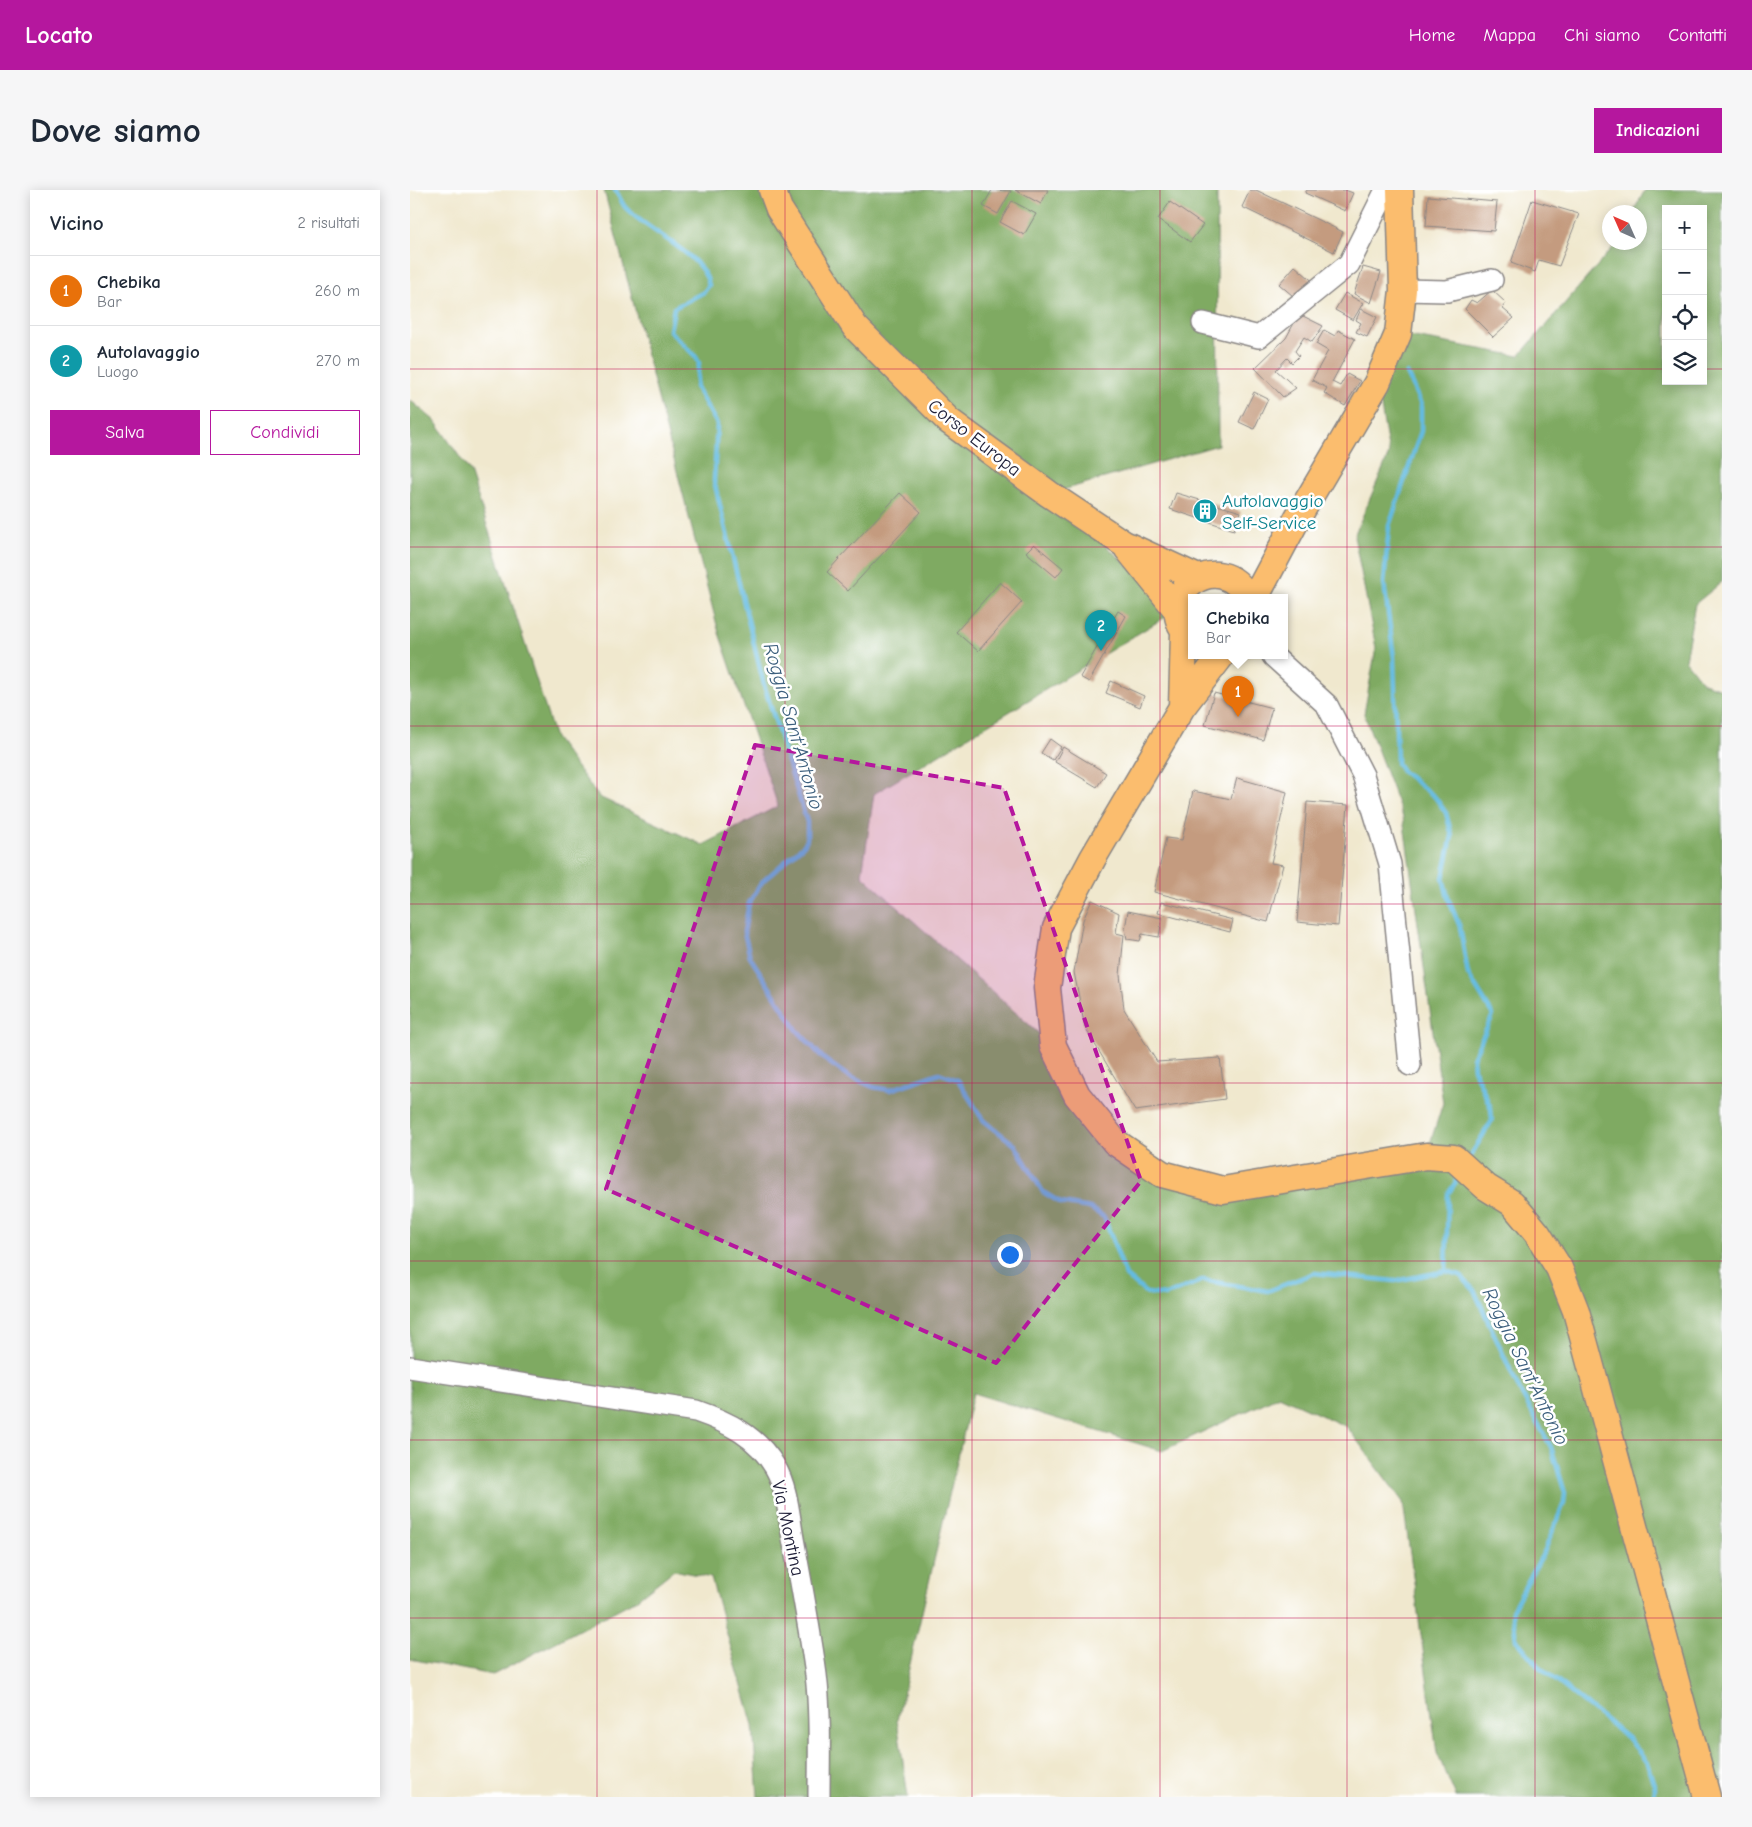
<!DOCTYPE html>
<html lang="it">
<head>
<meta charset="utf-8">
<style>
  body { margin:0; font-family:"Comic Neue",sans-serif; background:#f6f6f7; color:#1f2937 }
  .controls { position:absolute; right:15px; top:15px; display:grid; overflow:hidden; border-radius:0px; box-shadow:0 2px 12px #0003 }
  .controls button { width:45px; height:45px; display:grid; place-items:center; padding:0; border:0; border-bottom:1px solid #e0e1e3; background:#fff; color:#1f2937; font:25px sans-serif }
  .compass { position:absolute; left:1192px; top:15px; width:45px; height:45px; border-radius:50%; background:#fff; box-shadow:0 2px 12px #0003; rotate:315deg }
  .you { position:absolute; left:599px; top:1064px; width:18px; height:18px; margin:-12px; border:4px solid #fff; border-radius:50%; background:#1a73e8; box-shadow:0 0 0 8px #1a73e833 }
  .badge { display:grid; place-items:center; width:32px; height:32px; border-radius:50%; background:#b5179e; color:#fff; font-size:16px; font-weight:700 }
  .pin { position:absolute; translate:-50% -41px; filter:drop-shadow(0 1px 2px #0008) }
  .pin::after { content:''; position:absolute; top:26px; width:18px; height:15px; background:inherit; clip-path:polygon(0 0,100% 0,50% 100%) }
  .popup { position:absolute; left:778px; top:404px; width:100px; height:65px; box-sizing:border-box; display:grid; place-content:center; border-radius:0px; background:#fff; filter:drop-shadow(0 1px 4px #0005); font-size:16px; white-space:nowrap; color:#747a83 }
  .popup b { font-size:19px; color:#1f2937 }
  .popup::after { content:''; position:absolute; left:50%; top:100%; margin-left:-10px; border:10px solid transparent; border-top-color:#fff }
  .list { margin:0; padding:0; list-style:none }
  h2 { display:flex; justify-content:space-between; align-items:center; height:65px; margin:0; padding:0 20px; font-size:21px }
  h2 small { font-size:16px; font-weight:400; color:#747a83 }
  .list li { display:grid; grid-template-columns:32px 1fr auto; gap:15px; align-items:center; box-sizing:border-box; height:70px; padding:0 20px; border-top:1px solid #e0e1e3 }
  .list b { display:block; font-size:19px; white-space:nowrap }
  .list p { margin:0; font-size:16px; white-space:nowrap; color:#747a83 }
  .list em { font-size:16px; font-style:normal; color:#747a83 }
  .actions { display:flex; gap:10px; padding:15px 20px }
  .actions a { flex:1; padding:11px 0; border:1px solid #b5179e; border-radius:0px; text-align:center; font-size:18px; color:#b5179e }
  .actions .main { background:#b5179e; color:#fff }
  .icon { flex:none; width:28px; height:28px; fill:none; stroke:currentColor; stroke-width:2; stroke-linecap:round; stroke-linejoin:round }
  .map { position:relative; flex:none; width:1312px; height:1607px; overflow:hidden; border-radius:0px }
  header { display:flex; align-items:center; gap:30px; box-sizing:border-box; height:70px; padding:0 25px; background:#b5179e; color:#fff }
  header strong { font-size:24px }
  nav { display:flex; gap:28px; margin-inline-start:auto; font-size:18px }
  .intro { display:flex; align-items:center; justify-content:space-between; box-sizing:border-box; height:120px; padding:0 30px }
  h1 { margin:0; font-size:35px }
  .button { padding:12px 22px; border-radius:0px; background:#b5179e; color:#fff; font-size:18px; font-weight:700 }
  main { display:flex; gap:30px; padding:0 30px }
  aside { flex:1; background:#fff; border-radius:0px; box-shadow:0 2px 12px #0003 }
  .map>svg:first-child { display:block }
  .forest { fill:#7faa62; stroke:#50664e; fill-rule:evenodd }
  .lines { fill:none; stroke-linecap:round; stroke-linejoin:round }
  .stream { stroke:#64bbe1; stroke-width:4.5 }
  .building { fill:#c49b7f }
  .minor-casing { stroke:#898584; stroke-width:24 }
  .major-casing { stroke:#898584; stroke-width:29 }
  .minor { stroke:#fff; stroke-width:21 }
  .major { stroke:#fbbd6e; stroke-width:26 }
  .marked { fill:#b5179e; fill-opacity:0.2; stroke:#b5179e; stroke-width:4; stroke-dasharray:10 6; stroke-linejoin:round }
  .grid { fill:none; stroke:#c2185b; stroke-width:1; stroke-opacity:0.55 }
  .labels { text-anchor:middle; stroke-width:5; stroke-linejoin:round; paint-order:stroke }
  .street-label { font-size:19px; fill:#22223b; stroke:#fff }
  .culture-label { font-size:19px; fill:#0d838f; stroke:#fff; text-anchor:start }
  .water-label { font-size:20px; font-style:italic; fill:#3c5f7d; stroke:#fff }
</style>
</head>
<body>
<header>
<strong>Locato</strong>
<nav><a>Home</a><a>Mappa</a><a>Chi siamo</a><a>Contatti</a></nav>
</header>
<div class="intro"><h1>Dove siamo</h1><a class="button">Indicazioni</a></div>
<main>
<aside>
<h2>Vicino<small>2 risultati</small></h2>
<ul class="list">
<li><span class="badge" style="background:#e8710a">1</span><div><b>Chebika</b><p>Bar</p></div><em>260 m</em></li>
<li><span class="badge" style="background:#0f9aa8">2</span><div><b>Autolavaggio</b><p>Luogo</p></div><em>270 m</em></li>
</ul>
<div class="actions"><a class="main">Salva</a><a>Condividi</a></div>
</aside>
<div class="map">
<svg width="1312" height="1607" viewBox="0 0 1312 1607">
  <rect width="100%" height="100%" fill="#fff"/>
  <filter id="ink" filterUnits="userSpaceOnUse"><feTurbulence type="fractalNoise" baseFrequency=".02" numOctaves="2"/><feDisplacementMap in="SourceGraphic" scale="10" xChannelSelector="R" yChannelSelector="G"/><feConvolveMatrix kernelMatrix="1 2 1 2 8 2 1 2 1" color-interpolation-filters="sRGB"/></filter>
  <filter id="wash" filterUnits="userSpaceOnUse"><feTurbulence type="fractalNoise" baseFrequency=".0096" numOctaves="4" result="noise"/><feDisplacementMap in="SourceGraphic" scale="20" xChannelSelector="R" yChannelSelector="G"/><feGaussianBlur stdDeviation="1.12" result="paint"/><feColorMatrix in="noise" values="0 0 0 0 0 0 0 0 0 0 0 0 0 0 0 0 0 1.4 0 .05"/><feComposite in="paint" operator="in"/></filter>
  <g filter="url(#wash)">
    <rect width="100%" height="100%" fill="#f0e8ce"/>
    <path class="forest" d="M194,0H807L808,255L639,304L767,420L464,604L452,685L643,856L705,952L813,1000L1016,966L1033,913L993,627L954,524L966,458L944,346L979,264L967,193L988,144L1109,166L1207,53L1230,52V22H1223L1235,0H1312V392L1285,414L1275,470L1293,493L1312,499V1607H1046L1027,1563L993,1312L937,1237L869,1206L752,1261L563,1203L487,1530L498,1607H348L343,1535L301,1388L264,1380L226,1410L83,1485L0,1469V210L25,231L60,282L145,548L189,607L293,655L368,616L309,443ZM1256,19H1293V191H1256Z"/>
    <g class="lines">
      <path class="stream" d="M205,0C209,5 211,12 215,17C236,41 293,63 299,95L294,102L264,118L260,141L286,167L289,173L286,197L307,234L304,291L354,495L397,632V649L394,655L352,692L339,713L334,742L340,767L387,840L414,869L438,886L463,897L480,900L529,883L548,890L573,930L605,955L633,1002L651,1013L680,1018L694,1027L716,1086L736,1103L756,1105L793,1090L858,1101L904,1083L985,1091L1036,1081L1050,1085L1064,1100L1109,1199L1141,1257L1155,1303L1154,1313L1135,1360L1102,1420L1106,1449L1127,1475L1220,1550L1237,1573L1245,1598L1244,1607
        M997,183L1011,215V241L979,336L974,393L984,468L987,573L992,581L1025,607L1036,623L1042,646L1033,688L1038,708L1050,737L1058,784L1083,825L1063,868L1064,880L1081,918L1082,930L1058,970
        M1036,1081L1038,1004L1051,984"/>
    </g>
    <g id="blocks">
      <path class="building" d="M582,0L601,1L588,24L573,16Z
        M605,0H638L631,14Z
        M840,0H846L933,42L924,62L832,17Z
        M897,0H935L943,3L935,21L895,3Z
        M1018,6L1087,12L1084,41L1016,36Z
        M1122,10L1169,24L1149,76L1129,70L1125,82L1101,73Z
        M602,11L626,24L614,45L590,32Z
        M760,12L793,35L780,52L748,29Z
        M885,76L906,94L890,112L869,94Z
        M953,77L971,82L961,113L944,104Z
        M1082,100L1096,113L1092,118L1104,128L1083,147L1055,119L1061,110L1067,113Z
        M935,103L953,113L943,130L925,120Z
        M951,119L967,127L957,147L946,142L951,133L946,130Z
        M889,124L913,136L902,152L894,147L885,161L889,166L882,173L877,168L866,180L886,198L873,207L845,178L876,148Z
        M914,140L925,146L928,140L945,149L922,192L930,196L937,184L950,191L935,216L914,203L917,198L902,190L918,161L906,154Z
        M844,202L858,209L844,239L829,232Z
        M490,303L511,322L438,401L417,382Z
        M766,303L831,322L824,340L760,319Z
        M624,354L653,378L646,387L616,362Z
        M590,392L612,412L568,461L546,442Z
        M708,421L716,426L679,492L670,487Z
        M701,491L734,506L730,517L696,503Z
        M804,503L862,518L853,550L795,535Z
        M640,549L651,557L643,570L631,563Z
        M653,557L696,583L687,597L645,572Z
        M827,588L877,602L861,673L873,675L858,732L744,702L756,648L772,650L783,601L821,609Z
        M897,612L938,615L928,736L887,732Z
        M682,710L709,723L706,743L714,745L710,785L714,819L747,872L810,868L815,909L725,921L675,838L664,782L673,730Z
        M751,712L823,730L820,742L748,723Z
        M718,721L752,728L749,747L732,744L730,751L717,749L715,739Z"/>
    </g>
  </g>
  <g filter="url(#ink)">
    <use href="#blocks" fill-opacity="0" stroke="#898584" stroke-width="1"/>
    <g class="lines">
      <defs>
        <path id="minor" d="M993,100L1037,101L1082,90
          M793,133L849,147L939,74L976,0
          M863,466L917,515L953,585L980,674L1000,875
          M0,1177L286,1221C318,1232 347,1246 365,1277C378,1299 379,1329 384,1354C392,1397 400,1441 406,1485C411,1525 409,1567 409,1607"/>
        <path id="major" d="M362,0L369,19L445,137L539,231L639,304L714,354L788,388
          M717,358L767,420
          M845,408L888,327L967,193L988,144L993,100L990,0
          M782,449C736,406 812,354 837,408
          M811,466L772,517L683,668L646,738L637,798L643,856L667,905L705,952L752,984L813,1000L1016,966L1044,968L1076,997L1102,1013L1127,1043L1149,1078L1166,1121L1297,1607
          M772,517L774,442"/>
      </defs>
      <use href="#minor" class="minor-casing"/>
      <use href="#major" class="major-casing"/>
      <use href="#minor" class="minor"/>
      <use href="#major" class="major"/>
    </g>
  </g>
  <path class="marked" d="M345,555L594,598L731,991L586,1173L196,999Z"/>
  <path class="grid" d="M187,0V1607M375,0V1607M562,0V1607M750,0V1607M937,0V1607M1125,0V1607M0,179H1256M1293,179H1312M0,357H1312M0,536H1312M0,714H1312M0,893H1312M0,1071H1312M0,1250H1312M0,1428H1312"/>
  <defs>
    <symbol id="building-disc" viewBox="-11 -11 22 22"><circle r="9.5" fill="#0f9aa8" stroke="#fff"/><path d="M-4-6H4V6H1V3H-1V6H-4ZM-2.5-4.3h1.7v1.8h-1.7ZM.8-4.3h1.7v1.8H.8ZM-2.5-1h1.7V.8h-1.7ZM.8-1h1.7V.8H.8Z" fill="#fff"/></symbol>
  </defs>
  <g fill-rule="evenodd">
    <use href="#building-disc" x="781" y="307" width="28" height="28"/>
  </g>
  <g class="labels">
    <g class="street-label">
      <text transform="translate(565 247) rotate(38)" y="7">Corso Europa</text>
      <text transform="translate(379 1338) rotate(78)" y="7">Via Montina</text>
    </g>
    <g class="culture-label">
      <text x="812" y="317">Autolavaggio<tspan x="812" dy="22">Self-Service</tspan></text>
    </g>
    <g class="water-label">
      <text transform="translate(384 536) rotate(74)" y="7">Roggia Sant'Antonio</text>
      <text transform="translate(1116 1176) rotate(64)" y="7">Roggia Sant'Antonio</text>
    </g>
  </g>
</svg>
<div class="controls">
<button>+</button>
<button>−</button>
<button><svg class="icon" aria-label="locate" viewBox="0 0 24 24"><circle cx="12" cy="12" r="6"/><path d="M12 2v4M12 18v4M2 12h4M18 12h4"/></svg></button>
<button><svg class="icon" aria-label="layers" viewBox="0 0 24 24"><path d="M12 4l9 5-9 5-9-5zM3 14l9 5 9-5"/></svg></button>
</div>
<svg class="compass" viewBox="-18 -18 36 36"><path d="M0-13l5 13h-10z" fill="#e53935"/><path d="M0 13l5-13h-10z" fill="#747a83"/></svg>
<div class="you"></div>
<div class="pin badge" style="left:828px;top:527px;background:#e8710a">1</div>
<div class="popup"><b>Chebika</b>Bar</div>
<div class="pin badge" style="left:691px;top:461px;background:#0f9aa8">2</div>
</div>
</main>
</body>
</html>
